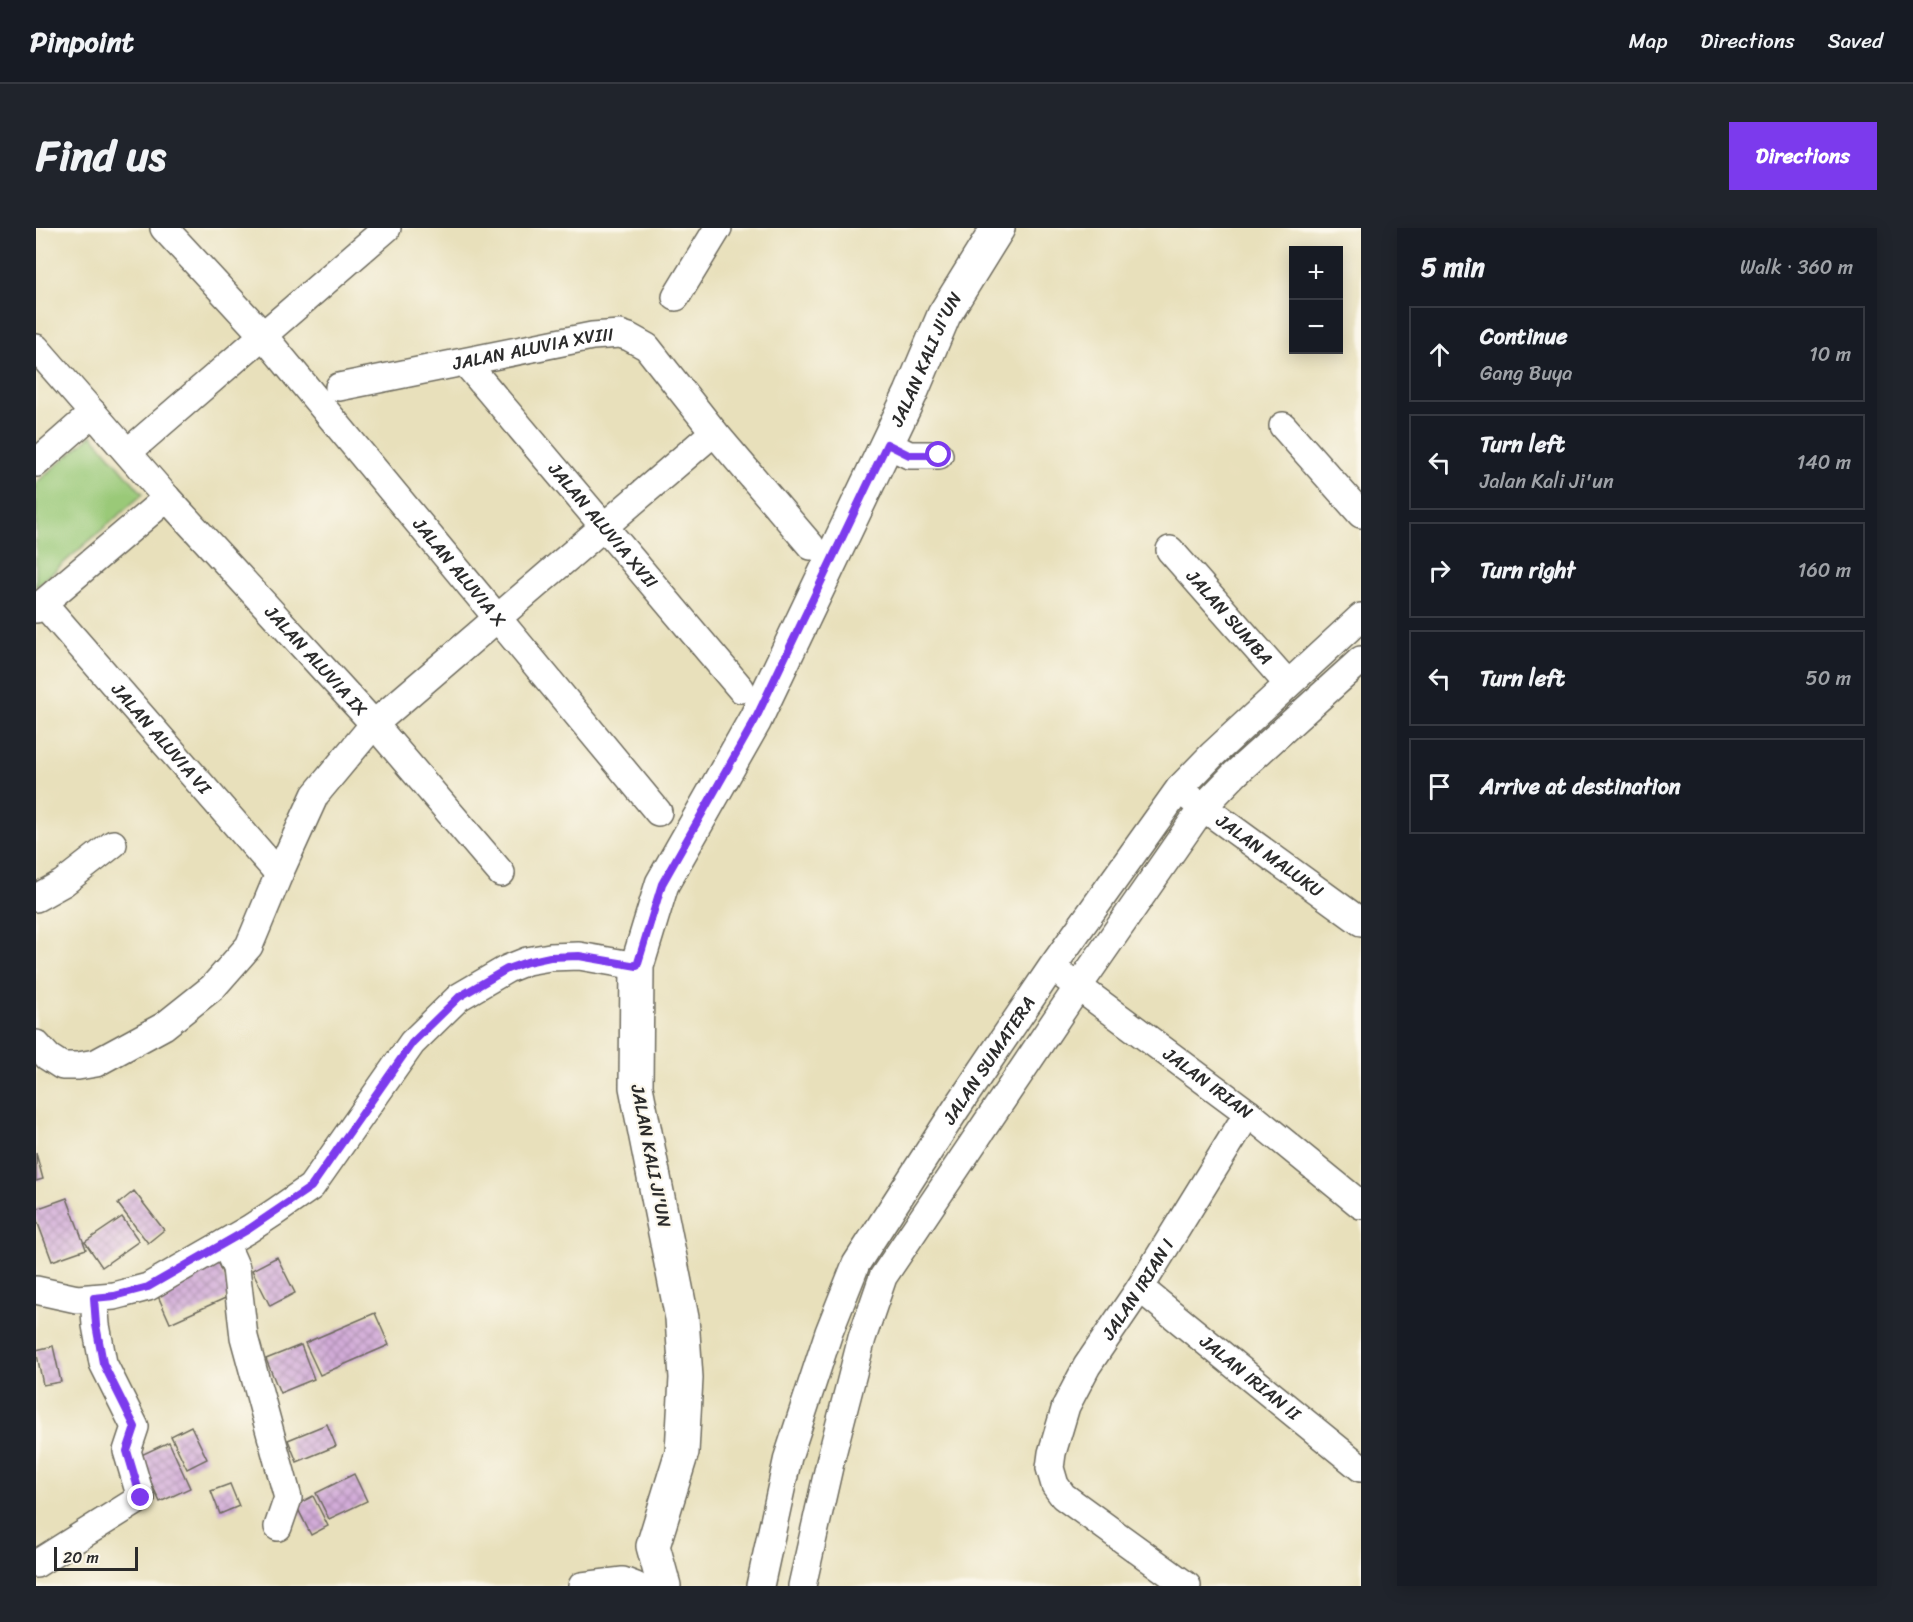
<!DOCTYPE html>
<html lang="en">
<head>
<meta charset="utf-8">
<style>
  body { margin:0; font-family:Sriracha,sans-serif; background:#20242c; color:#f1f3f6 }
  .controls { position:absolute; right:18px; top:18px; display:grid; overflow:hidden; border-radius:0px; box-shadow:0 3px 15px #0003 }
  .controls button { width:54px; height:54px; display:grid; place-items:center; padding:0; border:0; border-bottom:2px solid #363941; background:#171b24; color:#f1f3f6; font:30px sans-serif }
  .scale { position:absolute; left:18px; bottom:15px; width:84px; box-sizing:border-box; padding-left:6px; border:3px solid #2b2b2b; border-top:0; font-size:16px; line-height:21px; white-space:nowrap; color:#2b2b2b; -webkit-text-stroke:4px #fbf7ec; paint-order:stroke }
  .stop { position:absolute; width:18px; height:18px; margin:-14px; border:4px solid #7c3aed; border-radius:50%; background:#fff }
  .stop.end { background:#7c3aed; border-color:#fff; box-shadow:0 2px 6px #0008 }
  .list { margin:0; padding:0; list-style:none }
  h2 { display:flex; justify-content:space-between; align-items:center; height:78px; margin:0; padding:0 24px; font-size:26px }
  h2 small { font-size:20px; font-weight:400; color:#9ea1a6 }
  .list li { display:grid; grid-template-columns:39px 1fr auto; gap:18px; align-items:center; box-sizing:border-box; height:96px; margin:0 12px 12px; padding:0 12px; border:2px solid #363941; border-radius:0px }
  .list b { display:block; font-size:22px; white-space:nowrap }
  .list p { margin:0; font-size:20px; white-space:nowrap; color:#9ea1a6 }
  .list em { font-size:20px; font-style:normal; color:#9ea1a6 }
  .icon { flex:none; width:33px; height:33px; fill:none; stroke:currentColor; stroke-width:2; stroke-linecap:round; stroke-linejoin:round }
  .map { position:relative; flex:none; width:1325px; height:1358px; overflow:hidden; border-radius:0px }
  header { display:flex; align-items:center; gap:36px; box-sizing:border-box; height:84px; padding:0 30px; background:#171b24; border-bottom:2px solid #363941 }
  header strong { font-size:28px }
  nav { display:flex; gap:33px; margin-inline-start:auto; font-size:21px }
  .intro { display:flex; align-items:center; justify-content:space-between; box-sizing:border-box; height:144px; padding:0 36px }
  h1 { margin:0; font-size:42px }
  .button { padding:15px 27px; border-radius:0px; background:#7c3aed; color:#fff; font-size:21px; font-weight:700 }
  main { display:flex; gap:36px; padding:0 36px }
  aside { flex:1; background:#171b24; border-radius:0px; box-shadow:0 3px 15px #0003 }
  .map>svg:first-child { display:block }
  .park { fill:#9ac978; stroke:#627a52; stroke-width:1.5 }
  .building { fill:url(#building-cross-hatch) }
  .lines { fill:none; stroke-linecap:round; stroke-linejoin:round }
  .street-casing { stroke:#6d6a5d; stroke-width:30 }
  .secondary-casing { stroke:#6d6a5d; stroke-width:36 }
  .street { stroke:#fff; stroke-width:27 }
  .secondary { stroke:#fff; stroke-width:33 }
  .route { stroke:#7c3aed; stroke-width:8 }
  .labels { text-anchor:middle; stroke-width:4.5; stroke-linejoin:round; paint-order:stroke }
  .street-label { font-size:18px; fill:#2b2b2b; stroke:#fbf7ec }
</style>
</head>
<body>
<header>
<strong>Pinpoint</strong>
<nav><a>Map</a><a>Directions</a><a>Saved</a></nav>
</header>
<div class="intro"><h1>Find us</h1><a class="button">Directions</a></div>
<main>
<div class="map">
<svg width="1325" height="1358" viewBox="0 0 1325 1358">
  <defs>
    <pattern id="building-cross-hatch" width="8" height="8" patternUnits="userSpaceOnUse" patternTransform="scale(1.5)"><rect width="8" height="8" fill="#d2acd8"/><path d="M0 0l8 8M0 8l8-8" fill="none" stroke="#ab8caf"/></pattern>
  </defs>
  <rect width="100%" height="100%" fill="#fbf7ec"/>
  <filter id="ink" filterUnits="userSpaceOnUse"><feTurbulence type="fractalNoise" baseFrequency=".0167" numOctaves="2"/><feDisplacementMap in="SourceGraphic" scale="12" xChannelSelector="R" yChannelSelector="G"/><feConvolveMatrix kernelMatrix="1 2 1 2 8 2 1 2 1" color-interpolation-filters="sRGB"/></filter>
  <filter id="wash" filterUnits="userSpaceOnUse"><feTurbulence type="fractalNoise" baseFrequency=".008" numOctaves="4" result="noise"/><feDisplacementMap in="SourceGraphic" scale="24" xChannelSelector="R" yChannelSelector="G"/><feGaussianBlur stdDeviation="1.35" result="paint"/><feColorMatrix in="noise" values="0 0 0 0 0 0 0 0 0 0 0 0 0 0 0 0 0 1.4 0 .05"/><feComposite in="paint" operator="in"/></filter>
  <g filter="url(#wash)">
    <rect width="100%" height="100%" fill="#e8e0bb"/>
    <path class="park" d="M56,207L107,266L0,359V255Z"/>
    <g id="blocks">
      <path class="building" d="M0,925L7,951L0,953Z
        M98,963L128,1002L112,1015L82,976Z
        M31,970L50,1021L16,1033L0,990V981Z
        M86,989L103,1013L66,1039L49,1014Z
        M241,1029L259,1065L234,1078L216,1042Z
        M180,1031L196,1067L134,1095L118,1059Z
        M339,1085L353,1117L284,1147L269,1115Z
        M265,1117L278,1151L244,1165L230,1131Z
        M17,1118L25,1154L7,1157L0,1122Z
        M291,1196L300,1218L261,1234L252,1212Z
        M155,1198L171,1231L151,1241L135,1208Z
        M133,1214L154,1260L124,1274L103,1228Z
        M318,1246L331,1273L293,1291L280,1265Z
        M194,1256L203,1278L184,1286L175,1263Z
        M277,1268L292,1298L275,1307L260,1277Z"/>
    </g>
  </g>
  <g filter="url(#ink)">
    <use href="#blocks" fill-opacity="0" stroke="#6d6a5d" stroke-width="1.5"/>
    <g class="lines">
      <defs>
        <g id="street">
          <path id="s1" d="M128,0L226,106L622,584"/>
          <path d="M640,69L682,0"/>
          <path id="s2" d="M0,120L131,270L338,496L465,645"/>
          <path id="s3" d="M429,134L705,461"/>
          <path id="s4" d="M303,159L556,108L584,106L593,109L611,119L678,204L775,318"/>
          <path d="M1247,198L1325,286"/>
          <path d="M851,216L873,227H903"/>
          <path d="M92,224L351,0"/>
          <path d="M0,235L57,185"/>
          <path id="s5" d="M1134,322L1252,456"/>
          <path id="s6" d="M7,375L243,646"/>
          <path d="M0,381L131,270"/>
          <path id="s7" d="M1153,569L1325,694"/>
          <path d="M0,670L27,655L77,616"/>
          <path id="s8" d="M1029,749L1212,885L1325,977"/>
          <path d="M0,816L12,829L26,838H42L60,835L128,798L177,759L213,718L243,646L279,567L338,496L678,204"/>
          <path d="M189,1015L200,1040L208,1109L252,1270L242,1299"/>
          <path id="s9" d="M1104,1060L1325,1240"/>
          <path d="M0,1062L41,1071L78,1068L112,1059L213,1001L239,984L275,959L376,815L423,769L471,741L491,733L514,729L543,728L601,738"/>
          <path d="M0,1336L105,1270L91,1223L99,1199L67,1135L60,1097L58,1070"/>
          <path d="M546,1358L587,1353L600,1358"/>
          <path id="s10" d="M724,1358L752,1229L793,1104L820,1036L920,881L1016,739L1143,561L1176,527L1325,389"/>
          <path d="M766,1358L795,1230L826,1110L847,1049L1042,759L1167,579L1200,545L1325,432"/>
          <path id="s11" d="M1151,1358L1027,1268L1019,1257L1014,1240L1016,1225L1030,1178L1051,1138L1104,1060L1212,885"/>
        </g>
        <g id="secondary">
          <path id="s12" d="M628,1358L617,1318L646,1224L650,1150L646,1090L600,859L601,738L626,656L719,492L875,165L908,87L962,0"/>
        </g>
      </defs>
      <use href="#street" class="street-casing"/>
      <use href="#secondary" class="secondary-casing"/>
      <use href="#street" class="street"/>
      <use href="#secondary" class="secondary"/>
    </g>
  </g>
  <g class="lines" filter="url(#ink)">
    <path class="route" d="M105,1270L91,1223L99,1199L67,1135L60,1097L58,1070L78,1068L112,1059L213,1001L275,959L376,815L423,769L471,741L491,734L514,729L543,728L601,738L626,656L719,492L851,216L873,227H903"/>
  </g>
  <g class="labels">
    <g class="street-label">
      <text dy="6" stroke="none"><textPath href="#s4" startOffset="198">JALAN ALUVIA XVIII</textPath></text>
      <text dy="6" stroke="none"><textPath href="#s12" startOffset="1304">JALAN KALI JI'UN</textPath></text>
      <text dy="6" stroke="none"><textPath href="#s3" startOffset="214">JALAN ALUVIA XVII</textPath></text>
      <text dy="6" stroke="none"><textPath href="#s1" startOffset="454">JALAN ALUVIA X</textPath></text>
      <text dy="6" stroke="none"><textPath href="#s5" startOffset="90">JALAN SUMBA</textPath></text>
      <text dy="6" stroke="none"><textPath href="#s2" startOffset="420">JALAN ALUVIA IX</textPath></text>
      <text dy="6" stroke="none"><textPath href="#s6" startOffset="180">JALAN ALUVIA VI</textPath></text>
      <text dy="6" stroke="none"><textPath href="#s7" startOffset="100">JALAN MALUKU</textPath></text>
      <text dy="6" stroke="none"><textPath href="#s10" startOffset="580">JALAN SUMATERA</textPath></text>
      <text dy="6" stroke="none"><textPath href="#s8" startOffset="178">JALAN IRIAN</textPath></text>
      <text transform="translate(615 928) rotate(79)" y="6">JALAN KALI JI'UN</text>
      <text dy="6" stroke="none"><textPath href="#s11" startOffset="386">JALAN IRIAN I</textPath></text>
      <text dy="6" stroke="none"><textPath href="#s9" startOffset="142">JALAN IRIAN II</textPath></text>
    </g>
  </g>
</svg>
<div class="controls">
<button>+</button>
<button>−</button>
</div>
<div class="scale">20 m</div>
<div class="stop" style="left:903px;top:227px"></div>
<div class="stop end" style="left:105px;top:1270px"></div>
</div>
<aside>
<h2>5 min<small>Walk · 360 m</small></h2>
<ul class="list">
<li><svg class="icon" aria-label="ahead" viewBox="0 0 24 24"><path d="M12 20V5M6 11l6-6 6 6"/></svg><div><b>Continue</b><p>Gang Buya</p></div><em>10 m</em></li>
<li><svg class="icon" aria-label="left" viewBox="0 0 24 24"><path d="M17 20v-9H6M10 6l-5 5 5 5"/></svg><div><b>Turn left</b><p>Jalan Kali Ji'un</p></div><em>140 m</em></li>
<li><svg class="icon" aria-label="right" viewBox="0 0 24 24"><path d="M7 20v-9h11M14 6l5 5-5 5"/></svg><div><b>Turn right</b></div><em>160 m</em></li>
<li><svg class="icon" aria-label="left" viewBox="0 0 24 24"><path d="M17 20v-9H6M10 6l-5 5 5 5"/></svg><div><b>Turn left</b></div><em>50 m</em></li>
<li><svg class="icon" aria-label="arrive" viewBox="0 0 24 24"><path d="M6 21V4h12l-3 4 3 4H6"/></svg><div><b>Arrive at destination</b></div></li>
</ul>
</aside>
</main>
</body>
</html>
